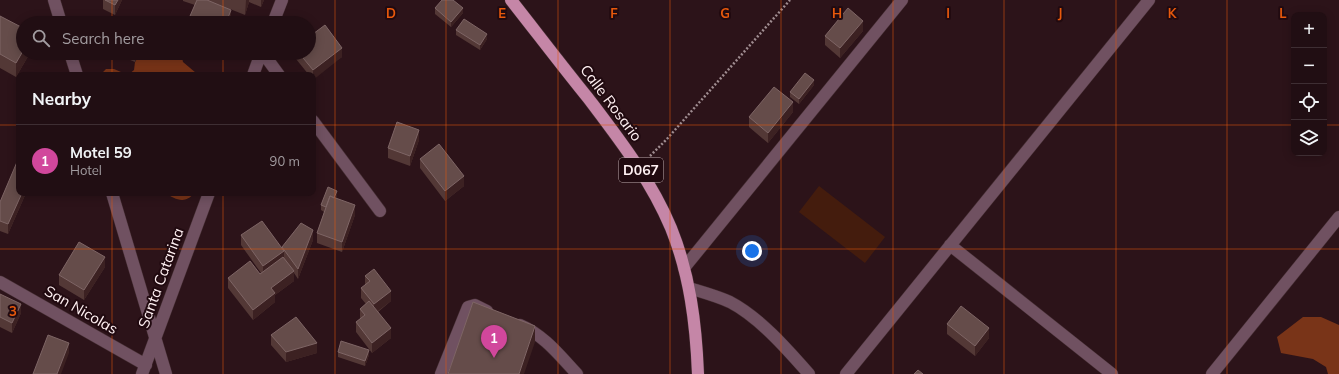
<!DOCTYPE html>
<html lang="en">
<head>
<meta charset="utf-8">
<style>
  body { margin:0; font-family:Mulish,sans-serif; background:#29171c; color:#f1f3f6 }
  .controls { position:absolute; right:12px; top:12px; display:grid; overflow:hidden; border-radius:8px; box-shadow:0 2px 10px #0003 }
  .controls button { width:36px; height:36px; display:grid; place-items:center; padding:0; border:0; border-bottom:1px solid #3e2e33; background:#210e13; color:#f1f3f6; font:20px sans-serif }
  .you { position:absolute; left:752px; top:251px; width:14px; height:14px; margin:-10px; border:3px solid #fff; border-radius:50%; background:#1a73e8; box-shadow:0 0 0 6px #1a73e833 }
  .badge { display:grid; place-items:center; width:26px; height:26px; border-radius:50%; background:#d4b635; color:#fff; font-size:13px; font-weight:700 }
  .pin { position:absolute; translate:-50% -33px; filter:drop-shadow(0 1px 2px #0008) }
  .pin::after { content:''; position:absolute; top:21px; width:14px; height:12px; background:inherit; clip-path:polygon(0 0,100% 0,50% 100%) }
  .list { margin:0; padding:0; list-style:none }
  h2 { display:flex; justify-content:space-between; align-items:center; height:52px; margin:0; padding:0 16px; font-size:17px }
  h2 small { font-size:13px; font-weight:400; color:#a29ca0 }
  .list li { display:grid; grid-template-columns:26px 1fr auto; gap:12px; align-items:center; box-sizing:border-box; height:72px; padding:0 16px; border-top:1px solid #3e2e33 }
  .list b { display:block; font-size:15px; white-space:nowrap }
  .list p { margin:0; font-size:13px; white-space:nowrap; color:#a29ca0 }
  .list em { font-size:13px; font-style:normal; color:#a29ca0 }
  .icon { flex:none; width:22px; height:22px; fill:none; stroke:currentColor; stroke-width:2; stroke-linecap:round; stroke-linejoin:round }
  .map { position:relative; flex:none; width:1339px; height:374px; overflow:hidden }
  .search { position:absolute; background:#210e13; box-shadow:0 2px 10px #0003; left:16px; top:16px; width:300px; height:44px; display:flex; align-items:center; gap:10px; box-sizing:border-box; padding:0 14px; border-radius:22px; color:#a29ca0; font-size:15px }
  .panel { position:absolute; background:#210e13; box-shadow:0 2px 10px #0003; left:16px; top:72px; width:300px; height:124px; border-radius:8px }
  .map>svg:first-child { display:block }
  .green { fill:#441c0d }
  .forest { fill:#793418 }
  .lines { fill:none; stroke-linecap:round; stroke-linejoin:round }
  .street-casing { stroke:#452e33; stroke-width:13 }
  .primary-casing { stroke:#452e33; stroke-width:13 }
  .path { stroke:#9f8c90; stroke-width:2.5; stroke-dasharray:2 2; stroke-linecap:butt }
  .street { stroke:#705161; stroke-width:12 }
  .primary { stroke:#c586a7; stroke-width:12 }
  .wall { fill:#533836 }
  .shaded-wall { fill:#3c2122 }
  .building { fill:#654c4a; stroke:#7e6565 }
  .grid { fill:none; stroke:#e8590c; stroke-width:1; stroke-opacity:0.55 }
  .labels { text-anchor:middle; stroke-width:4; stroke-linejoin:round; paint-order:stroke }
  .shield { fill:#210a10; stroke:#bcabae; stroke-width:1 }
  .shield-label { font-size:14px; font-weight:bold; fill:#fff0f2 }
  .street-label { font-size:15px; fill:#fff0f2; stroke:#210a10 }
  .grid-label { font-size:13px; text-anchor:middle; font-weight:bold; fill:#e8590c; stroke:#210a10; stroke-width:4; stroke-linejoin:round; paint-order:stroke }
</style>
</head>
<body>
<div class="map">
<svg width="1339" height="374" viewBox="0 0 1339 374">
  <rect width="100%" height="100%" fill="#2c1319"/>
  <path class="green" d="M819,186L885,237L865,263L799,212Z"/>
  <path class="forest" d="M141,53H181L183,62L196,73V75H100L106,69H114L128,75L134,70L135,62Z
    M165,193H194C185,205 175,199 165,193Z
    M1303,317H1321L1339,325V374H1328L1326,367L1313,359L1281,353L1277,337Z"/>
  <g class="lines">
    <defs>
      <path id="street" d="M54,0L61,23
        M273,23L282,0
        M70,53L77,75
        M263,53L279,75
        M253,75L261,53
        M313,121L380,211
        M112,193L166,374
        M950,245L1112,374
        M684,268L902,0
        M0,282L146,365
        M689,288C702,292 717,296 730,302C759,317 787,349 809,374
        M520,325C544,335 560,356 577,374
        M142,374L209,193
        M441,374L468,307L475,305L487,311
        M846,374L1149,0
        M1212,374L1339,217"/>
      <path id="primary" d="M511,0C537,33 562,66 588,98C619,139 651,180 671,228C690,275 696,324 698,374"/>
    </defs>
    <use href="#street" class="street-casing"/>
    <use href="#primary" class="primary-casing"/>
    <path class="path" d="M650,156L666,140L790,0"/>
    <use href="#street" class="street"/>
    <use href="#primary" class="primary"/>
  </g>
  <path class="wall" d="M103,0H122L115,15L103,9Z
    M183,0H264L261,7L249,2L245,15L230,9L231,20L230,23H190V16L195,5L183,1Z
    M435,8L463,13L451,27L435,14Z
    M0,16L23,53H30L16,77L0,68Z
    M456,30L487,39L480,50L456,35Z
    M863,31L840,58L825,45V36Z
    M114,53H139L135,62Z
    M296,53H309L342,57L313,75H309L296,59Z
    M814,85L799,104L790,97V92Z
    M793,112L768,143L749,127V117Z
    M419,140L410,166L388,158V148Z
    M420,159L464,186L445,201L420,168Z
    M19,193H26L8,234L0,231V202Z
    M337,196L336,198L355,215L342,252L317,243V233L324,212L321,210V205Z
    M241,235L282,250V247L313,240L298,279L294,273V281L275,295V302L253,320L228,288V278L261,273L241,245Z
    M105,267L84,300L59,285V275Z
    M365,276L391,301L378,312L391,338L372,353L356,332V322L360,319V309L366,304L361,298V288L365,285Z
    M0,294L21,313L12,333L0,327Z
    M947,324L989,338L975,356L947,334Z
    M271,335L317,353L286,362L271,345Z
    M338,352L369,355L365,366L338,357Z"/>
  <path class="shaded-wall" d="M118,0H122L115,15V5Z
    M246,0H249V2L245,15Z
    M261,0H264L261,7Z
    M463,8V13L451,27V22Z
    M231,10V20L230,23H226Z
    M863,21V31L840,58V48Z
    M487,34V39L480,50V45Z
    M342,48V57L313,80V70Z
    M23,51V53H30L16,77V63Z
    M135,53H139L135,62Z
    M814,80V85L799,104V99Z
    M793,102V112L768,143V133Z
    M419,130V140L410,166V156Z
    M464,176V186L445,201V191Z
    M337,191V196L333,207V202Z
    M22,193H26L8,234V224Z
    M355,205V215L342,252V242Z
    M313,230V240L298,279V269Z
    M284,251V261L263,276V266Z
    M105,257V267L84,300V290Z
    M294,271V281L275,295V302L253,320V310L271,288Z
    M391,291V301L374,314V304Z
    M21,304V313L12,333V323Z
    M535,326V342L524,374H519Z
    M391,328V338L372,353V343Z
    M989,328V338L975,356V346Z
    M69,343V353L61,374H57Z
    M317,343V353L286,362V352Z
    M369,350V355L365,366V361Z"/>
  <path class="building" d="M105,0H118L115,5Z
    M197,0H207L231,10L226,23H207L190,16Z
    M442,0H453L463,8L451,22L435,8Z
    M848,8L863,21L840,48L825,36Z
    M0,16L23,28V51L16,63L0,54Z
    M124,17L138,23H122Z
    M464,19L487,34L480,45L456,30Z
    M325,25L342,48L313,70L299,53H309V31L310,30L313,34Z
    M805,73L814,80L799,99L790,92Z
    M774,87L793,102L768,133L749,117Z
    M397,122L419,130L410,156L388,148Z
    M439,144L464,176L445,191L420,159Z
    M17,162L19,163V193H22L8,224L0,221V202Z
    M328,187L337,191L334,198L330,196L326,207L321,205Z
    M330,196L355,205L342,242L317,233Z
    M262,221L284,251L263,266L241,235Z
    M301,223L313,230L298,269L282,247Z
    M79,242L105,257L84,290L59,275Z
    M283,257L294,271L271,288L275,293L253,310L228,278L250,261L260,274Z
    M374,269L391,291L374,304L361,288L370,281L365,276Z
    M0,294L21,304L12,323L0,317Z
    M369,301L391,328L372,343L356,322L365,315L360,309Z
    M473,302L535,326L519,374H448Z
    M961,306L989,328L975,346L947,324Z
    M296,317L317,343L286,352L271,335Z
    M48,335L69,343L57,374H33Z
    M341,341L369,350L365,361L338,352Z
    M918,370L923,374H914Z"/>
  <path class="grid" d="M112,0V23M223,0V23M335,0V374M446,0V374M558,0V374M670,0V374M781,0V374M893,0V374M1004,0V374M1116,0V374M1227,0V374M112,53V75M223,53V75M0,125H19M313,125H1294M1324,125H1339M112,193V374M223,193V374M0,249H1339"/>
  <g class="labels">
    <rect class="shield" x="619" y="158" width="44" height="24" rx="3"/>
    <g class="shield-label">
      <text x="641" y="175">D067</text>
    </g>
    <g class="street-label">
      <text transform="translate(611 103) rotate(53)" y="5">Calle Rosario</text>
      <text transform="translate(161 278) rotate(-70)" y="5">Santa Catarina</text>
      <text transform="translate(81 310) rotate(30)" y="5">San Nicolas</text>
    </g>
  </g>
  <g class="grid-label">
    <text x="391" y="18">D</text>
    <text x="502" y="18">E</text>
    <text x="614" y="18">F</text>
    <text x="725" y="18">G</text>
    <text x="837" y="18">H</text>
    <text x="948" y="18">I</text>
    <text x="1060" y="18">J</text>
    <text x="1172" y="18">K</text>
    <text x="1283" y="18">L</text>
    <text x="13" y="316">3</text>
  </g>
</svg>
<div class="controls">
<button>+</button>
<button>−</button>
<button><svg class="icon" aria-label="locate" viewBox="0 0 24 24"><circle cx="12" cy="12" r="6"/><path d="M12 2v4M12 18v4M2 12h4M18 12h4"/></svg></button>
<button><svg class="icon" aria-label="layers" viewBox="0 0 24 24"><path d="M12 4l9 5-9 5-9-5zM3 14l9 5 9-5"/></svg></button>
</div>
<div class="you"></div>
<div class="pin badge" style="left:494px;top:358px;background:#d1479c">1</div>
<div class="search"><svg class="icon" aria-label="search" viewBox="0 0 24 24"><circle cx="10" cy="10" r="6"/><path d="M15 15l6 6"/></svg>Search here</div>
<section class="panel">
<h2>Nearby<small></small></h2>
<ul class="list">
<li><span class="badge" style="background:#d1479c">1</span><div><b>Motel 59</b><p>Hotel</p></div><em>90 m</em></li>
</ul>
</section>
</div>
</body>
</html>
